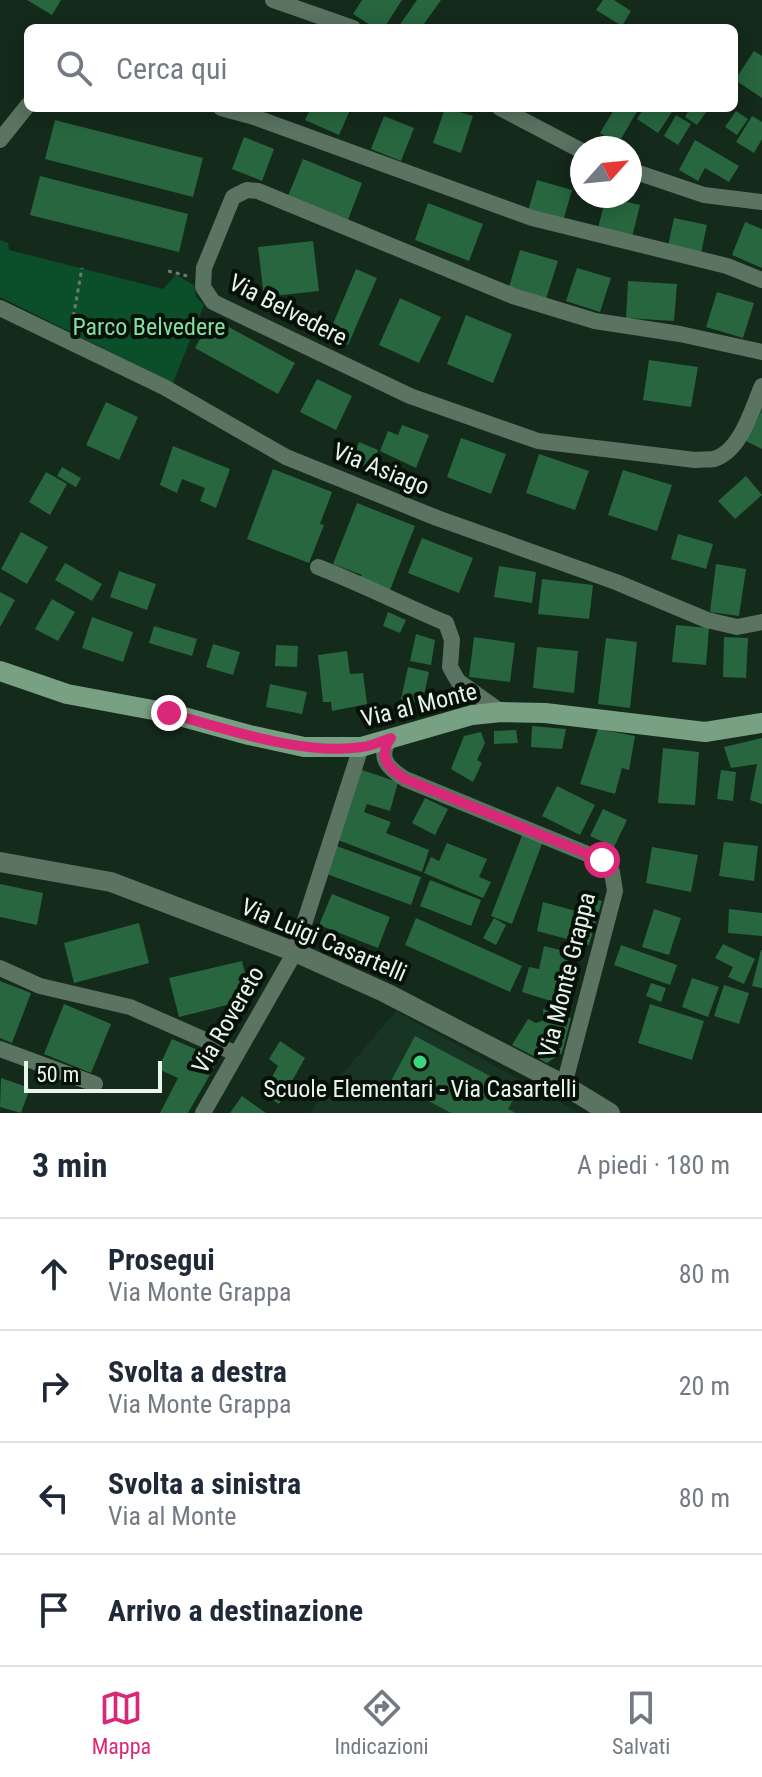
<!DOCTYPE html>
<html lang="it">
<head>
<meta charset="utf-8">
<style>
  body { margin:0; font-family:"Roboto Condensed",sans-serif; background:#f2f2f3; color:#1f2937 }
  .compass { position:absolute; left:570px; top:136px; width:72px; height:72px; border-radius:50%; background:#fff; box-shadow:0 4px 20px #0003; rotate:63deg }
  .scale { position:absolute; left:24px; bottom:20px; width:138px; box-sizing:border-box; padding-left:8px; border:4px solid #e8f5eb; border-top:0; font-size:22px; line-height:28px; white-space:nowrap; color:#e8f5eb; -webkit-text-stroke:6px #071009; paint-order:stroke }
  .stop { position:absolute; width:24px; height:24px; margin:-18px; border:6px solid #db2777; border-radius:50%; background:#fff }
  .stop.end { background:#db2777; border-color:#fff; box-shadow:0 2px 8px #0008 }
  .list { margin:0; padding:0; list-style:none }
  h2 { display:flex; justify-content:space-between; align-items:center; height:104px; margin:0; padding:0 32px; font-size:34px }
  h2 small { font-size:26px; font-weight:400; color:#747a83 }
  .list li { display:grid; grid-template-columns:52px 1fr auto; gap:24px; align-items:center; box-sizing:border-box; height:112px; padding:0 32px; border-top:2px solid #e0e1e3 }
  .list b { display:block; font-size:30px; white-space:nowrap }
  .list p { margin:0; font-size:26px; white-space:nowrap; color:#747a83 }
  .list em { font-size:26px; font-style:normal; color:#747a83 }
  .icon { flex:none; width:44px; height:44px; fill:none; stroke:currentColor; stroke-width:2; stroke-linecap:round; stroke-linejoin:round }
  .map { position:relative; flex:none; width:762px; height:1113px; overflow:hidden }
  .search { position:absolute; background:#fff; box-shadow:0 4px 20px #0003; left:24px; right:24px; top:24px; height:88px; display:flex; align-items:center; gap:20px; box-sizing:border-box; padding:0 28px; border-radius:12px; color:#747a83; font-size:30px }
  .sheet { height:552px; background:#fff }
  nav { display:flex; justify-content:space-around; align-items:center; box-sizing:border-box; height:112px; border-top:2px solid #e0e1e3; background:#fff; font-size:22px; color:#747a83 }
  nav a { display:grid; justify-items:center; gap:4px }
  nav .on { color:#db2777 }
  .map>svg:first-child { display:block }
  .built { fill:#183422 }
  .green { fill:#0a4f2a }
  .building { fill:#27663f }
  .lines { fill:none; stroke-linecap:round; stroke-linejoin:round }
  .path { stroke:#697c6f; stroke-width:3; stroke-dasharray:4 4; stroke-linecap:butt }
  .minor { stroke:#5a7461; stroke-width:16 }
  .tertiary { stroke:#5a7461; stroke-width:20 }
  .secondary { stroke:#78a184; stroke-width:20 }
  .route { stroke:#db2777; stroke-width:10 }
  .poi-dot { fill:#3bd77f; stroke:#071009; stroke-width:3 }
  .labels { text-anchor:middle; stroke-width:8; stroke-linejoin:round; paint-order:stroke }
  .street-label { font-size:24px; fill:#e8f5eb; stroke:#071009 }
  .park-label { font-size:24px; fill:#85dea2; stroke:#071009 }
  .poi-label { font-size:24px; fill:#e8f5eb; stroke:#071009 }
</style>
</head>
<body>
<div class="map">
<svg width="762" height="1113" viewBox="0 0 762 1113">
  <rect width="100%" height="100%" fill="#142a1b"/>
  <path class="built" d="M396,1011L580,1113H309Z"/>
  <path class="green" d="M0,240L8,243L9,250L163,289L176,275L194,285L196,297L204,305L173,383L0,297Z"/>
  <path class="building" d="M27,0H61L52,15Z
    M362,0H402L384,28H375L353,14Z
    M417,0H441L421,28H401L399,26Z
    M603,0H614L631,11L622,26L596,10Z
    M754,51L762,56V98L735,80Z
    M311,108H351L339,135L305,120Z
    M445,108L473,116L461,153L433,143Z
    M615,108H639L618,144L600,133Z
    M644,108H666L672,112L658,133L637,119Z
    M690,108H709L697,125L685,117Z
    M736,111L748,119L737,135L725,127Z
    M676,115L691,124L678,145L664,136Z
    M384,116L414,128L401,161L371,149Z
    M752,116L762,122V139L754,153L736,142Z
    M55,120L203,158L193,197L45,159Z
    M244,137L274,149L262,181L232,169Z
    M695,140L739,166L729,182L705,168L698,181L679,170Z
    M303,159L362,183L348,220L288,196Z
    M40,176L188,214L179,252L30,215Z
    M537,180L572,190L563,221L528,211Z
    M606,197L640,205L632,237L598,228Z
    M428,203L483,224L469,261L415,240Z
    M674,218L707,225L701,253L668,246Z
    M745,222L762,229V268L732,255Z
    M313,241L319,291L264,297L258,247Z
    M520,250L558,261L546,299L509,287Z
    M577,268L611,278L600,312L566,301Z
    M356,269L377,278L348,345L328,336Z
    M628,281L677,284L674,321L626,318Z
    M717,292L754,303L743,338L706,327Z
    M400,298L441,317L419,363L379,345Z
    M466,315L512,334L493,383L447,364Z
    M212,318L295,363L278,394L195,348Z
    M649,360L698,367L691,407L643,400Z
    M317,379L352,396L336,430L300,412Z
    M106,402L138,417L119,460L86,445Z
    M762,410V449L746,441Z
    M402,425L429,435L416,468L380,451L388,431L398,435Z
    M461,438L506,454L491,494L447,477Z
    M359,442L378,450L370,473L350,465Z
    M173,446L230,469L216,508L200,501L205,488L182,479L177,493L160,485Z
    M539,454L589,471L575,510L526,493Z
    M62,467L81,478L76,487L57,476Z
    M273,469L332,492L320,524L324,525L309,563L247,539Z
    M623,470L672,485L657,531L608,515Z
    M46,472L67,484L50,515L29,502Z
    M746,476L762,495L735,519L718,501Z
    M357,503L415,526L390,590L360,578L362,575L333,564Z
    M21,532L48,547L27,584L1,569Z
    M678,534L713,544L706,569L671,559Z
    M422,538L473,558L459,593L408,573Z
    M65,563L102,584L92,601L55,580Z
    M716,564L746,569L739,616L710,612Z
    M499,566L536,572L532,603L494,597Z
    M119,571L156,584L147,610L110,597Z
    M542,579L593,585L589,619L538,614Z
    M0,592L15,600L0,627Z
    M52,599L75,612L58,641L35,629Z
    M388,612L406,620L400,633L383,626Z
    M92,617L133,632L123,662L82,648Z
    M676,625L709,628L706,665L672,662Z
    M154,626L197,639L192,656L149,643Z
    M416,634L435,640L431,665L410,661Z
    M474,637L515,643L510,682L469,677Z
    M724,637L748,638L746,678L723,677Z
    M606,638L637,642L630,708L598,704Z
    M213,644L240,652L233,675L206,667Z
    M276,645L298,646L297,667L275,666Z
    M537,647L578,651L574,693L533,688Z
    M347,651L350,674L363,673L367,704L332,711L331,702H323L318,655Z
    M408,667L429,672L422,704L401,699Z
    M270,684L307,692L302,714L266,707Z
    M532,726L566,729L562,749L531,747Z
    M598,729L635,736L629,770L622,768L615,794L580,784Z
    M516,730L518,743L494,744V731Z
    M481,732L485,743L477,760L482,763L473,782L451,769L464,736Z
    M762,738V804L750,800L757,764L731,768L724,747Z
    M663,748L699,752L695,805L658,803Z
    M359,769L398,782L390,811L367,804L364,812L391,822L386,833L429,850L422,872L338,840Z
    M721,770L736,772L733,801L717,799Z
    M557,786L595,805L580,835L542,816Z
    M425,798L448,809L435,835L412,823Z
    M603,809L627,820L614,847L590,836Z
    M523,833L543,841L512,924L491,916Z
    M724,842L758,846L754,881L719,876Z
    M447,843L487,859L479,877L491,882L483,898L424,873L431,857L439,861Z
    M334,845L421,877L411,905L324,873Z
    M652,847L698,855L691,892L646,883Z
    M430,880L481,900L471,926L420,906Z
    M0,884L43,893L37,925L0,917Z
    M332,894L390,917L378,948L319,925Z
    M581,895L602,901L589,945L574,941L565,978L576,979L570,1007L522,992L529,967L539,969L544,946L564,951L567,939L537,931L543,902L576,911Z
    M654,909L681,918L669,955L642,947Z
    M729,909L762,913V936L728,933Z
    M416,918L522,966L510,992L405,945Z
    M494,918L506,925L496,945L483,938Z
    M139,923L149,963L74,983L64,943Z
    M723,944L755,959L744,984L728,977L733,967L715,958Z
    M621,945L677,965L670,985L614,965Z
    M761,950H762V988L752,986Z
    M242,961L251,999L179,1017L169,978Z
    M692,978L719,987L708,1017L682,1007Z
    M0,981L31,993L12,1043L0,1038Z
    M651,983L666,988L661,1002L646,996Z
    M724,985L749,993L739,1024L714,1016Z
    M64,1004L111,1024L91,1073L44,1054Z
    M650,1004L704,1021L692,1060L638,1043Z
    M543,1009L571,1018L562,1053L547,1063L512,1045L528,1019L536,1023L544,1020Z
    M415,1036L518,1091L508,1109L516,1113H451L391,1081Z
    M172,1039L219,1059L188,1113H160L178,1078L158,1069Z
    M280,1041L305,1058L279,1104L263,1094L278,1066L269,1059Z
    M1,1078L30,1088L21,1113L0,1107Z
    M242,1096L266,1113H230Z"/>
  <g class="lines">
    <path class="path" d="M168,271L187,276
      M72,324L82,268"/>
    <path class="minor" d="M273,0L353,28
      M221,108L254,117L532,218L727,266L762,280
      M500,108L582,151
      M0,140L28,105
      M630,170L704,195L762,202
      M0,308L164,387L286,457L437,518L616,582L707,620L737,627L762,622
      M762,352L680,334L595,321L513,296L258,191L247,190L233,197L204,268L203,287L213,302L410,396L538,441L695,460C701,459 708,460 714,459C741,451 752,409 762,386
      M318,567C362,584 403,605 446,623L452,640L450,667L458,681L501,712
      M391,738C376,757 388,768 405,779L602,860L612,872L615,891L564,1085
      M0,968L40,986L130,1007L237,1054
      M0,1049L95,1084
      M203,1113L295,952L361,747"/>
    <path class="tertiary" d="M0,862L111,882L295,952L386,993L564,1085L610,1113"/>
    <path class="secondary" d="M0,671L67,694L169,713L249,735L304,747H361L472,715L501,712L545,713L705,732L762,723"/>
  </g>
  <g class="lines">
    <path class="route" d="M169,713C225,729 304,756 362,747C372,746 382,741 391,738C377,757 388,768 405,779L602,860"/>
  </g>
  <circle class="poi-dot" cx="420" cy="1062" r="8"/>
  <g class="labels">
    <g class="street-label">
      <text transform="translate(288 310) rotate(27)" y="8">Via Belvedere</text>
      <text transform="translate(381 469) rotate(22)" y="8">Via Asiago</text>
      <text transform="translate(419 705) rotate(-14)" y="8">Via al Monte</text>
      <text transform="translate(324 940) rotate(23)" y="8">Via Luigi Casartelli</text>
      <text transform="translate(567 975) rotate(-76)" y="8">Via Monte Grappa</text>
      <text transform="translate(228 1020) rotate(-60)" y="8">Via Rovereto</text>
    </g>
    <g class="park-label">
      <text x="149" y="335">Parco Belvedere</text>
    </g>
    <g class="poi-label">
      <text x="420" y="1097">Scuole Elementari - Via Casartelli</text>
    </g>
  </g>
</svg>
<svg class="compass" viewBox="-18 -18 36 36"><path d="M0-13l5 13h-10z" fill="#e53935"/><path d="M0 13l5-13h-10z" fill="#747a83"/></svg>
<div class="scale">50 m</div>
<div class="stop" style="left:602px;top:860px"></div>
<div class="stop end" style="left:169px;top:713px"></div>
<div class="search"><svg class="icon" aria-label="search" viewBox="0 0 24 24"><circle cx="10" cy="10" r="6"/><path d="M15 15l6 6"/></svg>Cerca qui</div>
</div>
<section class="sheet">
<h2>3 min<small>A piedi · 180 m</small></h2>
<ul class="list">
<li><svg class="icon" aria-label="ahead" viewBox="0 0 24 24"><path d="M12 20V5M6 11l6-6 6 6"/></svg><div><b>Prosegui</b><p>Via Monte Grappa</p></div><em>80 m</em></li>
<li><svg class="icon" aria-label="right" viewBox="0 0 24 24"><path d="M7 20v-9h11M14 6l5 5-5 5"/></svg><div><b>Svolta a destra</b><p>Via Monte Grappa</p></div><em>20 m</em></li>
<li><svg class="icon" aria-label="left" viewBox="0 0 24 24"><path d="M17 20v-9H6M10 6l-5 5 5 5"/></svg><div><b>Svolta a sinistra</b><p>Via al Monte</p></div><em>80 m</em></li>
<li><svg class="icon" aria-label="arrive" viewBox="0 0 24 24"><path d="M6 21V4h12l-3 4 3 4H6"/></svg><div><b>Arrivo a destinazione</b></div></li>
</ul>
</section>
<nav>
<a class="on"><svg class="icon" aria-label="map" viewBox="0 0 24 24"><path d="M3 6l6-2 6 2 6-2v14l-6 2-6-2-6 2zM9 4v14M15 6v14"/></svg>Mappa</a>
<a><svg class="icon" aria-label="directions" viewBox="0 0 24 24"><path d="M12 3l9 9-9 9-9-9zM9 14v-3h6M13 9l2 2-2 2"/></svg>Indicazioni</a>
<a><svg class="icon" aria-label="saved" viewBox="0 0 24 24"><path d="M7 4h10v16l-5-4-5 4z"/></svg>Salvati</a>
</nav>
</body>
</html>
